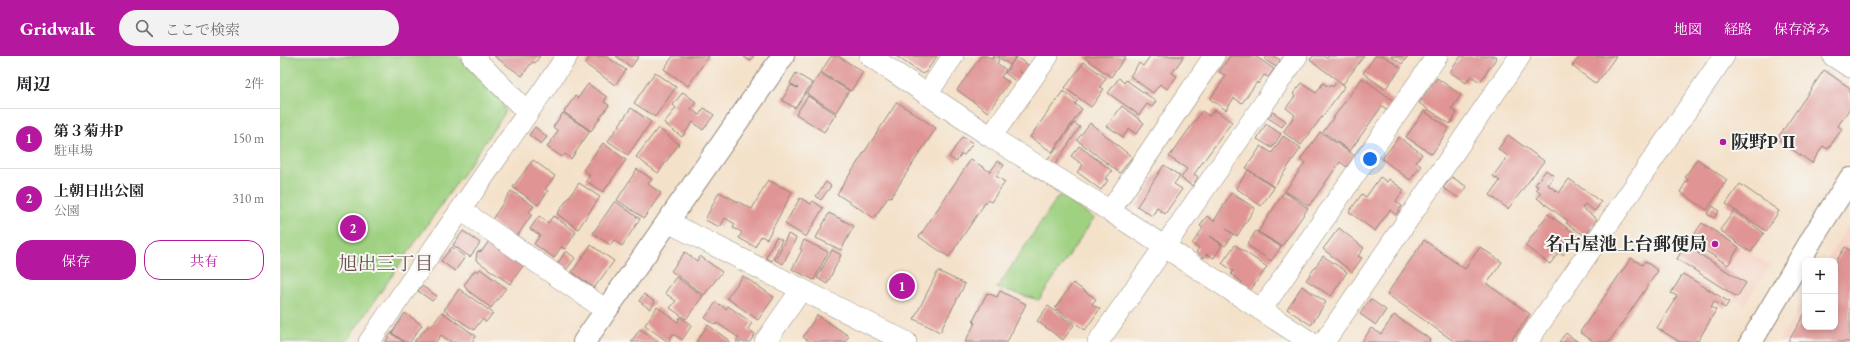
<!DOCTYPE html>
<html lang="ja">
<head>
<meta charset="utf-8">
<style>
  body { margin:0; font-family:"EB Garamond","Noto Serif JP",serif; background:#f2f2f2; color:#202124 }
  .controls { position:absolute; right:12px; bottom:12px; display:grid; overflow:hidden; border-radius:8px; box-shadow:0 2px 6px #0003 }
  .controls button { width:36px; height:36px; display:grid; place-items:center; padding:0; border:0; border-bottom:1px solid #e0e0e0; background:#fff; color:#202124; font:20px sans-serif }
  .you { position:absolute; left:1090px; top:103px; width:14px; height:14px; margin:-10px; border:3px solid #fff; border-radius:50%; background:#1a73e8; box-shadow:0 0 0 6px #1a73e833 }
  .badge { display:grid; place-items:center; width:26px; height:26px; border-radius:50%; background:#b5179e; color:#fff; font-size:13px; font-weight:700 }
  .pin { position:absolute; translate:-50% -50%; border:2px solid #fff; box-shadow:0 1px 4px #0006 }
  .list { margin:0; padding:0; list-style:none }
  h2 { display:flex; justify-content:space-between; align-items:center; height:52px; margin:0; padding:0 16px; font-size:17px }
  h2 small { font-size:13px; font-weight:400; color:#757577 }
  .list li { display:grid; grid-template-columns:26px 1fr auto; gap:12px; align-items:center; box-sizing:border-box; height:60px; padding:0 16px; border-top:1px solid #e0e0e0 }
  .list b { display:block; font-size:15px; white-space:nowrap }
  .list p { margin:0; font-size:13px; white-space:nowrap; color:#757577 }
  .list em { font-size:13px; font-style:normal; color:#757577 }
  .actions { display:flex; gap:8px; padding:12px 16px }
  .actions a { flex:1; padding:9px 0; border:1px solid #b5179e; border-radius:16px; text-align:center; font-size:14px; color:#b5179e }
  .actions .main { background:#b5179e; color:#fff }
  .icon { flex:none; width:22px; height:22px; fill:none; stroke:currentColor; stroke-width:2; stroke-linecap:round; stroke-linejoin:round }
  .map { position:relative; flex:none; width:1570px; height:286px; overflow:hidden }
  header { display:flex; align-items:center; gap:24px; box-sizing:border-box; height:56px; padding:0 20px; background:#b5179e; color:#fff }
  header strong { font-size:19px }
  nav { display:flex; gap:22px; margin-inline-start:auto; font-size:14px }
  .search { width:280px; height:36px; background:#f2f2f2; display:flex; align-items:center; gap:10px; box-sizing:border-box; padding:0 14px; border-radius:22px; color:#757577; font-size:15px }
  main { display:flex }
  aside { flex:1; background:#fff }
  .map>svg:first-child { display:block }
  .built { fill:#f6d2c3 }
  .green { fill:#9fd181; stroke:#657e56 }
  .building { fill:#e09594 }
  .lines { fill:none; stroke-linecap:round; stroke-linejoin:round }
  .street-casing { stroke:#90867a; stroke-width:22 }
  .secondary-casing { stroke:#90867a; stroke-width:24 }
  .street { stroke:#fff; stroke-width:21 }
  .secondary { stroke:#fff; stroke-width:22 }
  .poi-dot { fill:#b5179e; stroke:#f6f6f2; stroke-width:1.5 }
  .labels { text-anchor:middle; stroke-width:4; stroke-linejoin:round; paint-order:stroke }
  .poi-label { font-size:18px; font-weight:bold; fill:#2b2b2b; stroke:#f6f6f2; text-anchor:start }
  .neighbourhood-label { font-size:19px; fill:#6a5050; stroke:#f6f6f2 }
</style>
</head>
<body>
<header>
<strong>Gridwalk</strong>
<div class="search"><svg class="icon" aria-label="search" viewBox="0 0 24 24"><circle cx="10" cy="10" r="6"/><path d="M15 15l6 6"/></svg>ここで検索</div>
<nav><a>地図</a><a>経路</a><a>保存済み</a></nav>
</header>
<main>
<aside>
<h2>周辺<small>2件</small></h2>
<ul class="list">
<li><span class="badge">1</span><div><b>第３菊井P</b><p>駐車場</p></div><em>150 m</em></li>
<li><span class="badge">2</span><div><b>上朝日出公園</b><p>公園</p></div><em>310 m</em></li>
</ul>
<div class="actions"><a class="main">保存</a><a>共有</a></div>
</aside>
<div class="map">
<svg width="1570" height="286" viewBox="0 0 1570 286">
  <rect width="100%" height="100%" fill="#f6f6f2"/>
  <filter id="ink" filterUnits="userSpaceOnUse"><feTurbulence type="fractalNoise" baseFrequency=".025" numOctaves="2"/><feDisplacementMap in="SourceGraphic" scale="8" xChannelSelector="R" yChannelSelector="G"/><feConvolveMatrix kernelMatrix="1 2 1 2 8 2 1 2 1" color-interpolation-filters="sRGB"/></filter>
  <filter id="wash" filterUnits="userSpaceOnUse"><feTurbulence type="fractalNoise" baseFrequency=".012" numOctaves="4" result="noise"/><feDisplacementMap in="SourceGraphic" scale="16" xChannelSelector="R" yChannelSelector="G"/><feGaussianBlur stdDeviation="0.9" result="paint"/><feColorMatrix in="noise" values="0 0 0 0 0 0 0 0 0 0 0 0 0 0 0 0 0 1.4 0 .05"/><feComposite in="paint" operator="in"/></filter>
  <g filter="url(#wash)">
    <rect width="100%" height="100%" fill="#f4e1c9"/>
    <path class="built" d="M1420,165L1490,209L1465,249L1391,205Z
      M1570,166V286H1498L1525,241V271H1555V205H1547Z"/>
    <path class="green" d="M0,0H178L224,47L225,57L66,286H0Z
      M779,139L814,162L759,244L717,232Z"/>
    <g id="blocks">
      <path class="building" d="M214,0H260L255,7L252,6L242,20Z
        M311,0H326L346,14L335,29L305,8Z
        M336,0H359L351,11Z
        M393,0H429L408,30L384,13Z
        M463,0H474L470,5Z
        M551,0H558L583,16L571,35L541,16Z
        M616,0H657L646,16L642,18Z
        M701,0H707L712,3L714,0L719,4L717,7L726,14L721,21L729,26L708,56L677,34Z
        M717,0H736L730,9Z
        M806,0H846L831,21L805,2Z
        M870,0H904L892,17L897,20L887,33L880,28L873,37L850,20L859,7L863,10Z
        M950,0H975L994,13L988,21L984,19L978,28L977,26L962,47L954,42L946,54L930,43L946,20L939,16Z
        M987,0H994L1000,4L996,11L985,4Z
        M1033,0H1043L1047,2L1048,0H1084L1063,28L1030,4Z
        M1095,0H1104L1121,12L1105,33L1083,17Z
        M1111,0H1128L1122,8Z
        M1181,0H1216L1217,1L1200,26L1191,20L1186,27L1170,16Z
        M1300,0H1336L1316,28L1292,10Z
        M736,1L751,11L745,19L739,15L744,19L738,27L725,17Z
        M804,6L826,22L820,31L824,33L811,51L785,32Z
        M1544,14L1570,32V52L1558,70L1562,73L1548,93L1543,90L1532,107L1497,83Z
        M375,16L396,31L375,61L354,47Z
        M516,17L532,27L515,52L502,44L511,29L518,32L510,27Z
        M540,17L569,35L556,56L527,38Z
        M839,22L844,27L846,24L876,45L872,51L867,48L859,59L828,37Z
        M1082,22L1114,45L1108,54L1102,50L1070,95L1043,76Z
        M1157,22L1181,39L1171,53L1177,57L1170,68L1139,47Z
        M1057,25L1065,30L1021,89L1003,76L1015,59L1006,52L1015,40L1013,38L1022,27L1036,37L1043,27L1049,31L1051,29L1053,31Z
        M308,28L327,41L324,46L329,49L311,75L284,56L295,40L298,42Z
        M783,35L797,45L795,48L802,53L772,96L750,81Z
        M403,36L416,46L411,53L419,59L424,52L434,59L423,74L413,66L402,81L384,67L396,52L393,49Z
        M528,40L556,58L544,76L516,58Z
        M617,46L656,72L611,141L609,140L594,162L557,138Z
        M842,50L864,67L856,78L849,73L843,81L827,70Z
        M351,52L371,66L348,99L328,85Z
        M935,54L952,66L914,118L918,121L912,130L901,122L907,113L889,101L922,55L929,60Z
        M1144,55L1169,72L1152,98L1126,81Z
        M993,56L1006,65L1002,71L988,62Z
        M283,57L310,75L291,103L285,98L282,101L267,91L278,75L273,71Z
        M794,67L800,71L774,110L767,105Z
        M810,67L852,101L840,117L797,84Z
        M986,68L1001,78L992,92L977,83Z
        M255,71L267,81L261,88L249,79Z
        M378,72L399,88L378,117L356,101Z
        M1040,76L1075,100L1067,111L1060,106L1029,150L1005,135L1025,107L1020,104Z
        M1228,79L1264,105L1228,153L1210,139L1220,125L1213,120L1228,100L1218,93Z
        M1003,80L1021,92L994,131L966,112L981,90L992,97Z
        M682,81L693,87L684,99L681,98L676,106L669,101Z
        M1119,81L1142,98L1136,106L1141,110L1130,124L1102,103Z
        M323,87L346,104L323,136L306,125L310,119L303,114Z
        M799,90L832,115L825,123L828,124L821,134L797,116L803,109L791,100Z
        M691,103L710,116L718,105L724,109L716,120L725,126L711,146L707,144L669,201L639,181Z
        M1417,103L1447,124L1427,154L1400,136L1408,123L1405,121Z
        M253,104L275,120L265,133L268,135L258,149L233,131Z
        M884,109L900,120L894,128L902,133L885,158L877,152L872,160L857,150Z
        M357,113L372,123L368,128L381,137L364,162L337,144Z
        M968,114L994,132L981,150L956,132Z
        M1266,114L1274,120L1268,129L1279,137L1289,123L1321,146L1315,155L1305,148L1302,152L1317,163L1305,180L1286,167L1288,165L1257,142L1261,137L1256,133L1258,130L1255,129Z
        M1100,121L1107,126L1109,123L1124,134L1116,145L1122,150L1116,159L1110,154L1095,175L1069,156L1082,138L1086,141Z
        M1172,121L1187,131L1179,142L1163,132Z
        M488,124L512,136L487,183L481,180L475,191L459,182L462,176L453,172L455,168L445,162L440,171L425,164L439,136L472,153Z
        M546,126L551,130L541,144L536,140Z
        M299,127L320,141L298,173L277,158Z
        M1460,128L1499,155L1486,175L1446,148Z
        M231,135L254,150L249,156L252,158L236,182L211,165Z
        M1004,136L1028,152L1002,190L978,176Z
        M951,137L975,152L957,180L946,173L953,178L945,190L930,180L942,189L934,202L927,198L924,202L916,196L919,192L912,188L923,172L920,170L927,160L934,165Z
        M520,142L531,148L533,145L543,152L526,181L505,168Z
        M335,145L360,163L342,190L334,184L330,189L313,177Z
        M1433,150L1439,155L1434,162L1427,158Z
        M1454,155L1484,177L1471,196L1440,174Z
        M549,157L574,170L561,194L536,182Z
        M1268,158L1297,179L1283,199L1279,196L1270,208L1245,190Z
        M259,160L268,167L273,160L296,176L285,193L281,191L274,202L254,188L260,179L250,173Z
        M1422,167L1459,191L1448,209L1410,185Z
        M1059,172L1084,192L1078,200L1082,202L1072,216L1043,193Z
        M183,175L200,187L190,201L173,189Z
        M976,175L1001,191L991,205L967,189Z
        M508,178L516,182L503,208L495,204Z
        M496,181L502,184L492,205L486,202Z
        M524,184L548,196L534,224L512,213L522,194L520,193Z
        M1144,184L1185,213L1200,191L1222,206L1207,228L1250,258L1230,286H1175L1107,238Z
        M209,185L243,210L230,228L196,204L197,196L202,195Z
        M1407,186L1418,193L1416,196L1466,227L1457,241L1397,203Z
        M311,189L334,205L314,232L292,216Z
        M955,189L987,211L970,235L961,229L962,226L951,218L953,215L942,207Z
        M172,191L185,201L175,215L161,205Z
        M1565,191L1570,194V286H1508L1525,257V271H1555V207Z
        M552,194L561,199L547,228L537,222Z
        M286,195L295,202L284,217L275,211Z
        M405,196L417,205L420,200L442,216L424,239L391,215Z
        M1043,200L1067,216L1051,240L1026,224Z
        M1351,202L1362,209L1365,205L1378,215L1329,286H1314L1300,276Z
        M200,213L226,232L211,252L186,233L187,232L184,229L195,214L198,216Z
        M658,215L685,228L660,276L634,263Z
        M1403,218L1449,246L1445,252L1434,245L1431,251L1436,254L1418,285L1416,284L1414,286H1400L1377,272L1397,240L1391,237Z
        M463,220L494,241L478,264L447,242Z
        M396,221L423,240L406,263L390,252L396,245L385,237Z
        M793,227L816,243L812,248L820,253L805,274L775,252Z
        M142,230L157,240L152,245L138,235Z
        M1022,230L1046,246L1031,269L1007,253Z
        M179,233L213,257L206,266L202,263L194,274L164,254Z
        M720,235L746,248L727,286H685L695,267L693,265L707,237L717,241Z
        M364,238L375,246L370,253L359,245Z
        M1090,243L1106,254L1096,269L1080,258Z
        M436,246L446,253L448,250L472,267L468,273L475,278L470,286H456L459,282L437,267L436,269L425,262Z
        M768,250L794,269L783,284L757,265Z
        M377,251L398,266L400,261L412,269L402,284L393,278L388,286L365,269Z
        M162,256L196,280L192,286H171L161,279L156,286H134L149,269L151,271Z
        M125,257L142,269L130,286H125L112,277Z
        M537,259L569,280L565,286H530L523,281Z
        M1114,259L1150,283L1149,286H1082L1091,272L1101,278Z
        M428,269L451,286H416Z
        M360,273L379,286H351Z
        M111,277L124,286H107L106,285Z
        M1286,277L1287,278L1298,286H1279Z"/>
    </g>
  </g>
  <g filter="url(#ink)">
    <use href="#blocks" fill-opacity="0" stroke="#90867a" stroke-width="1"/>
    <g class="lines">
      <defs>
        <path id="street" d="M192,0L248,57
          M590,0L711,81L830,155L1030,286
          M1553,0L1570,11
          M647,38L673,0
          M711,81L768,0
          M181,154L326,254
          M830,155L934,0
          M388,166L626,286
          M981,254L1157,0
          M89,286L287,0
          M485,286L521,234
          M818,286L1017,0
          M1044,286L1240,0
          M1247,286L1444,0"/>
        <path id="secondary" d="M304,286L503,0
          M1471,286L1535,178L1570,123"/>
      </defs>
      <use href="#street" class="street-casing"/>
      <use href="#secondary" class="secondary-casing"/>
      <use href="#street" class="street"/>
      <use href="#secondary" class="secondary"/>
    </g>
  </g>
  <g class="poi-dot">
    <circle cx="1443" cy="86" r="4"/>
    <circle cx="1435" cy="188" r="4"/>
  </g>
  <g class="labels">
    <g class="poi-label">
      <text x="1451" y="92">阪野P Ⅱ</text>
      <text x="1427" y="194" text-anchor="end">名古屋池上台郵便局</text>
    </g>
    <g class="neighbourhood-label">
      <text x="106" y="214">旭出三丁目</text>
    </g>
  </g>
</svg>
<div class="controls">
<button>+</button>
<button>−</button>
</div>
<div class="you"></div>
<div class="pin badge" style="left:622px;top:230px">1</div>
<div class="pin badge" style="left:73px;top:172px">2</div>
</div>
</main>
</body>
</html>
